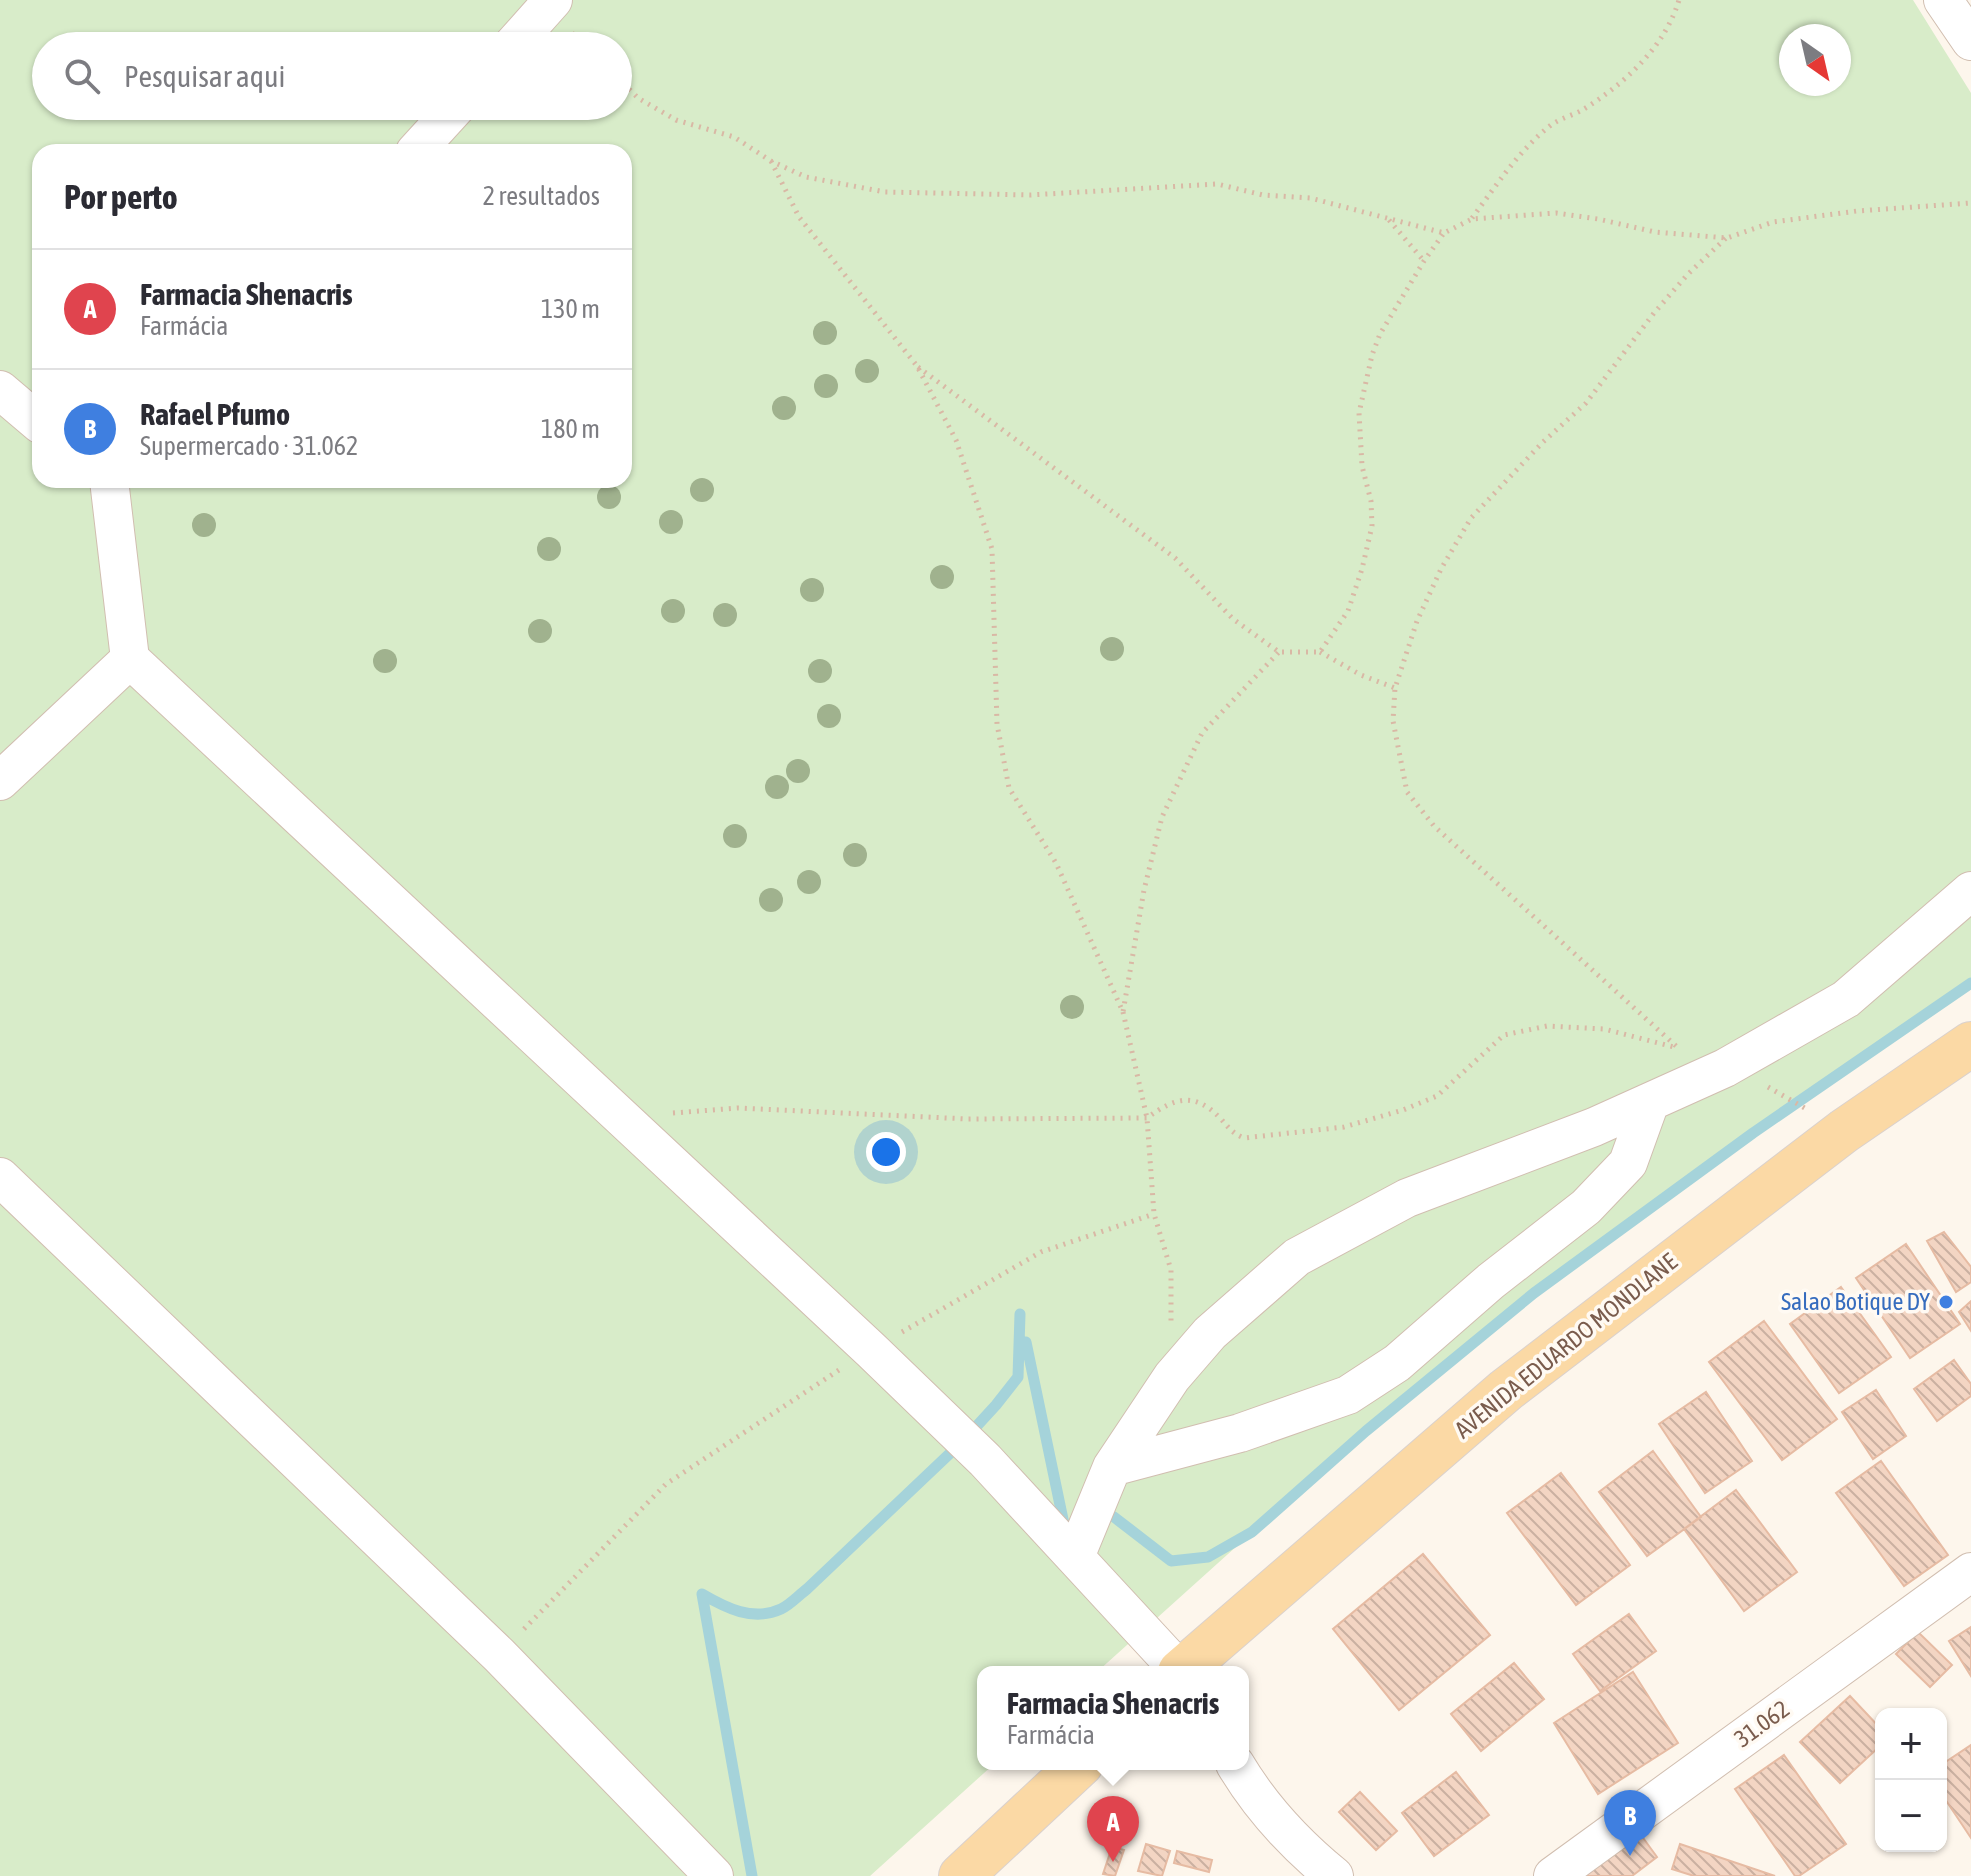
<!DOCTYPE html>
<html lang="pt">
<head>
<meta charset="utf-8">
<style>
  body { margin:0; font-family:"Asap Condensed",sans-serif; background:#f7f7f7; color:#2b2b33 }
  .controls { position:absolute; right:24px; bottom:24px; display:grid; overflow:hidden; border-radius:16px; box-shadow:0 2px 6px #0004 }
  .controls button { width:72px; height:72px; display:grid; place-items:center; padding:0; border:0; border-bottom:2px solid #e1e1e2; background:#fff; color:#2b2b33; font:40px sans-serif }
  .compass { position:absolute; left:1779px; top:24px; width:72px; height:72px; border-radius:50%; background:#fff; box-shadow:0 2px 6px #0004; rotate:146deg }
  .you { position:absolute; left:886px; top:1152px; width:28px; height:28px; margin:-20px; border:6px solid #fff; border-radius:50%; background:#1a73e8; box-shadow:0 0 0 12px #1a73e833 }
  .badge { display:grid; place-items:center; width:52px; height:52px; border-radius:50%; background:#e76f51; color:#fff; font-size:26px; font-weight:700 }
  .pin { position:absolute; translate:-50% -66px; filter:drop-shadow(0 2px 4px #0008) }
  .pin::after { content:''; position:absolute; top:42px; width:28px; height:24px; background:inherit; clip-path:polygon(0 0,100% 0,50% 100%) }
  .popup { position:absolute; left:977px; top:1666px; width:272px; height:104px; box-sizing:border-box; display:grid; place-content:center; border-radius:16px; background:#fff; filter:drop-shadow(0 2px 6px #0005); font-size:26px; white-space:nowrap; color:#7c7c81 }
  .popup b { font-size:30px; color:#2b2b33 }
  .popup::after { content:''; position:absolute; left:50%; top:100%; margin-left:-16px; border:16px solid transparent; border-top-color:#fff }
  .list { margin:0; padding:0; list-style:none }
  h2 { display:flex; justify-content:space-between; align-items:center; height:104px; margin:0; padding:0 32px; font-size:34px }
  h2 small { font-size:26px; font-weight:400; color:#7c7c81 }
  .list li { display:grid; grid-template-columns:52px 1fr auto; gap:24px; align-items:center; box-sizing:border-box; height:120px; padding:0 32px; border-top:2px solid #e1e1e2 }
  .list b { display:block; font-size:30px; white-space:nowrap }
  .list p { margin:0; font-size:26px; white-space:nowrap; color:#7c7c81 }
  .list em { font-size:26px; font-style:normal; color:#7c7c81 }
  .icon { flex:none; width:44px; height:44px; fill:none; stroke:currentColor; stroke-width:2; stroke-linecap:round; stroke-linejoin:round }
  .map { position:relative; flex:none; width:1971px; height:1876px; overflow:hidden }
  .search { position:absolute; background:#fff; box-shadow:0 2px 6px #0004; left:32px; top:32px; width:600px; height:88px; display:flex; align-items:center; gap:20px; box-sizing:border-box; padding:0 28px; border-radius:44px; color:#7c7c81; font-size:30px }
  .panel { position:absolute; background:#fff; box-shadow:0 2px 6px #0004; left:32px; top:144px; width:600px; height:344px; border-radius:24px }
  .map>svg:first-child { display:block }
  .park { fill:#d8ecc9; fill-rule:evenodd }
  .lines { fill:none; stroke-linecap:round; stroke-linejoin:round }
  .stream { stroke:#a5d3da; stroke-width:11 }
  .building { fill:url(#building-back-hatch); stroke:#e6bba3; stroke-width:2 }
  .minor-casing { stroke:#d1beb0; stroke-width:40 }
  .major-casing { stroke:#dad1cd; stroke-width:46 }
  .path { stroke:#d9b8a5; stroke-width:5; stroke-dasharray:2 6; stroke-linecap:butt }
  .minor { stroke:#fff; stroke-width:38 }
  .major { stroke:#fbd9a5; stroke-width:44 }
  .tree { fill:#a0b28e }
  .shop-dot { fill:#3f7fe0; stroke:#fffaf3; stroke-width:3 }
  .labels { text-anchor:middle; stroke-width:7; stroke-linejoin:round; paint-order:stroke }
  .shop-label { font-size:24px; fill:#366cbe; stroke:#fffaf3; text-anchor:end }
  .street-label { font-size:24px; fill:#7a5c4d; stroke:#fffaf3 }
</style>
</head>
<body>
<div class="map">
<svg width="1971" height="1876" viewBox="0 0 1971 1876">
  <defs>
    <pattern id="building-back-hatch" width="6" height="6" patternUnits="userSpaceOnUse" patternTransform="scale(2)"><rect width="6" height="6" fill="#f3d5c3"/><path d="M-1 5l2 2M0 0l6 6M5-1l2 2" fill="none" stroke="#cab0a1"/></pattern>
  </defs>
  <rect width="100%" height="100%" fill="#fdf6ec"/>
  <path class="park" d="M0,0H1913L1971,93V980L1540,1289L1298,1491L1097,1672H983V1764H994L870,1876H0ZM1791,36H1839V84H1791ZM46,46H618V106H46ZM40,152H624V480H40Z"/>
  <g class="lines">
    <path class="stream" d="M1026,1342L1065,1529
      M1114,1517L1171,1561L1208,1557L1252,1532L1366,1431L1534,1293L1753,1133L1971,983
      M702,1594C726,1608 753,1622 781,1609C790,1605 799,1595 807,1589L963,1441L996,1405L1018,1377L1020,1314
      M702,1594L752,1876"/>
  </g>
  <path class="building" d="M1944,1232L1971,1267V1282L1956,1292L1927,1241Z
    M1906,1244L1960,1324L1910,1358L1856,1278Z
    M1841,1287L1891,1357L1839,1393L1790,1324Z
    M1971,1301V1331L1959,1312Z
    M1764,1321L1837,1419L1782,1460L1709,1362Z
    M1954,1360L1971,1384V1396L1937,1421L1914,1389Z
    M1876,1390L1906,1436L1873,1459L1842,1412Z
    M1706,1392L1752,1461L1705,1493L1659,1424Z
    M1653,1451L1701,1517L1647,1556L1599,1492Z
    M1881,1461L1948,1555L1904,1586L1836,1493Z
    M1561,1473L1630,1565L1576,1605L1507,1513Z
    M1736,1490L1797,1572L1744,1611L1684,1529Z
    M1423,1554L1490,1635L1399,1710L1333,1629Z
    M1629,1614L1656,1651L1600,1691L1573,1654Z
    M1971,1627V1676L1949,1641Z
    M1918,1632L1952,1665L1930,1687L1896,1654Z
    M1514,1663L1544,1699L1481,1751L1451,1714Z
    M1633,1672L1678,1743L1598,1794L1554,1723Z
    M1850,1696L1881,1729V1745L1840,1783L1800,1742Z
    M1971,1745V1838L1941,1793V1765Z
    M1784,1755L1846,1844L1799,1876H1795L1735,1789Z
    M1456,1772L1489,1815L1434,1856L1402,1813Z
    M1360,1792L1397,1831L1376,1850L1339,1812Z
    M1641,1835L1657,1857L1632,1876H1584Z
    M1146,1844L1170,1851L1162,1876L1138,1871Z
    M1680,1844L1775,1876H1694L1672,1869Z
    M1112,1847L1124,1850L1115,1876L1103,1874Z
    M1177,1851L1212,1860L1209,1872L1174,1863Z"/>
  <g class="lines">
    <defs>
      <path id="minor" d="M1943,0L1971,41
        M512,46L553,0
        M415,152L457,106
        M0,390L40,424
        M109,480L130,659L871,1350L985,1460L1181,1672
        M0,781L130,659
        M0,1177L499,1655L714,1876
        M1112,1467L1240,1433L1348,1395L1397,1363L1491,1281L1586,1207L1628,1163L1650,1102
        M1075,1557L1112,1467L1172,1377L1210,1333L1297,1257L1407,1198L1594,1127L1725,1068L1846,999L1971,891
        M1235,1764C1260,1806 1296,1845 1334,1876
        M1553,1876L1971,1572"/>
      <path id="major" d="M1180,1672L1506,1390L1844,1131L1971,1044
        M961,1876L1081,1764"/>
    </defs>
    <use href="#minor" class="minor-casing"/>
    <use href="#major" class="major-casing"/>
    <path class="path" d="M572,33L586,46
      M618,78L638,98L676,120L734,137L771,161L806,177L885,192L1030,195L1217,184L1263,195L1310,198L1444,233L1472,219L1556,213L1598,219L1655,232L1727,238L1773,222L1857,211L1971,203
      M771,161L799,217L917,366L956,440L992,549L997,724L1009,788L1056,863L1123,1012L1144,890L1162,817L1202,733L1279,652
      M1472,218C1496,186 1519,150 1551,125C1561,118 1574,115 1584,109C1624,84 1665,47 1679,0
      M1389,220L1424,261
      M918,367L1175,558L1233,619L1279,652H1320L1348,611L1362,569L1372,526L1371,501L1362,466L1359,413L1372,355L1380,334L1424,261L1444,233
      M1320,652L1361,675L1395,688
      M1123,1012L1147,1118L1154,1214L1171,1270V1322
      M1676,1046L1434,826L1407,792L1393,721L1395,688L1417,621L1441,569L1471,518L1543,442L1586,403L1654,313L1688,274L1726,238
      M1768,1087L1808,1110
      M673,1113L738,1108L968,1119L1147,1118C1174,1098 1194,1091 1220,1118C1229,1128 1232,1133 1244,1138L1344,1127L1403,1110L1437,1096L1504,1035L1547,1026L1604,1029L1678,1048
      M902,1332L1041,1252L1154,1214
      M524,1629L666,1484L839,1370"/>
    <use href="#minor" class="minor"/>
    <use href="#major" class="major"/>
  </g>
  <g class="tree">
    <circle cx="825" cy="333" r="12"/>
    <circle cx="867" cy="371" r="12"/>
    <circle cx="826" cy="386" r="12"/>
    <circle cx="784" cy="408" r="12"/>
    <circle cx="702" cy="490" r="12"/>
    <circle cx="609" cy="497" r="12"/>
    <circle cx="671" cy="522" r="12"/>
    <circle cx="204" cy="525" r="12"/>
    <circle cx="549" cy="549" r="12"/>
    <circle cx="942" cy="577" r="12"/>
    <circle cx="812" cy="590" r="12"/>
    <circle cx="673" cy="611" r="12"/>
    <circle cx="725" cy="615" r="12"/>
    <circle cx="540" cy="631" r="12"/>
    <circle cx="1112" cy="649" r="12"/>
    <circle cx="385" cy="661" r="12"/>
    <circle cx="820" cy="671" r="12"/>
    <circle cx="829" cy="716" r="12"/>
    <circle cx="798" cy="771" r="12"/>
    <circle cx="777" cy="787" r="12"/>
    <circle cx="735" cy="836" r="12"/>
    <circle cx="855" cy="855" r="12"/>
    <circle cx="809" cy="882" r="12"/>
    <circle cx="771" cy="900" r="12"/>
    <circle cx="1072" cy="1007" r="12"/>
  </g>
  <circle class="shop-dot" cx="1946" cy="1302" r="8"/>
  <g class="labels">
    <g class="shop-label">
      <text x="1930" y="1310">Salao Botique DY</text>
    </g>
    <g class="street-label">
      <text transform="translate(1566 1346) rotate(-39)" y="8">AVENIDA EDUARDO MONDLANE</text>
      <text transform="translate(1762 1724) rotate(-36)" y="8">31.062</text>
    </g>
  </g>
</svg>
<div class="controls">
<button>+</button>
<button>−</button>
</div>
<svg class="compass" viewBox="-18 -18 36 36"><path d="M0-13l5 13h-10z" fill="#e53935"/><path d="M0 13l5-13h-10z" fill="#7c7c81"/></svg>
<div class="you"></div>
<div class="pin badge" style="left:1113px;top:1862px;background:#e0444e">A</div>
<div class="popup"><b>Farmacia Shenacris</b>Farmácia</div>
<div class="pin badge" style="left:1630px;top:1856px;background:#3f7fe0">B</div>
<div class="search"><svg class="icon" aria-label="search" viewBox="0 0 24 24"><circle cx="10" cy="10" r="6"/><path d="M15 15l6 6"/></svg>Pesquisar aqui</div>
<section class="panel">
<h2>Por perto<small>2 resultados</small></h2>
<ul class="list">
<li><span class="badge" style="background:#e0444e">A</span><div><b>Farmacia Shenacris</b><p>Farmácia</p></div><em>130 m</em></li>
<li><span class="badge" style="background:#3f7fe0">B</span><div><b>Rafael Pfumo</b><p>Supermercado · 31.062</p></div><em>180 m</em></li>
</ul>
</section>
</div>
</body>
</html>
